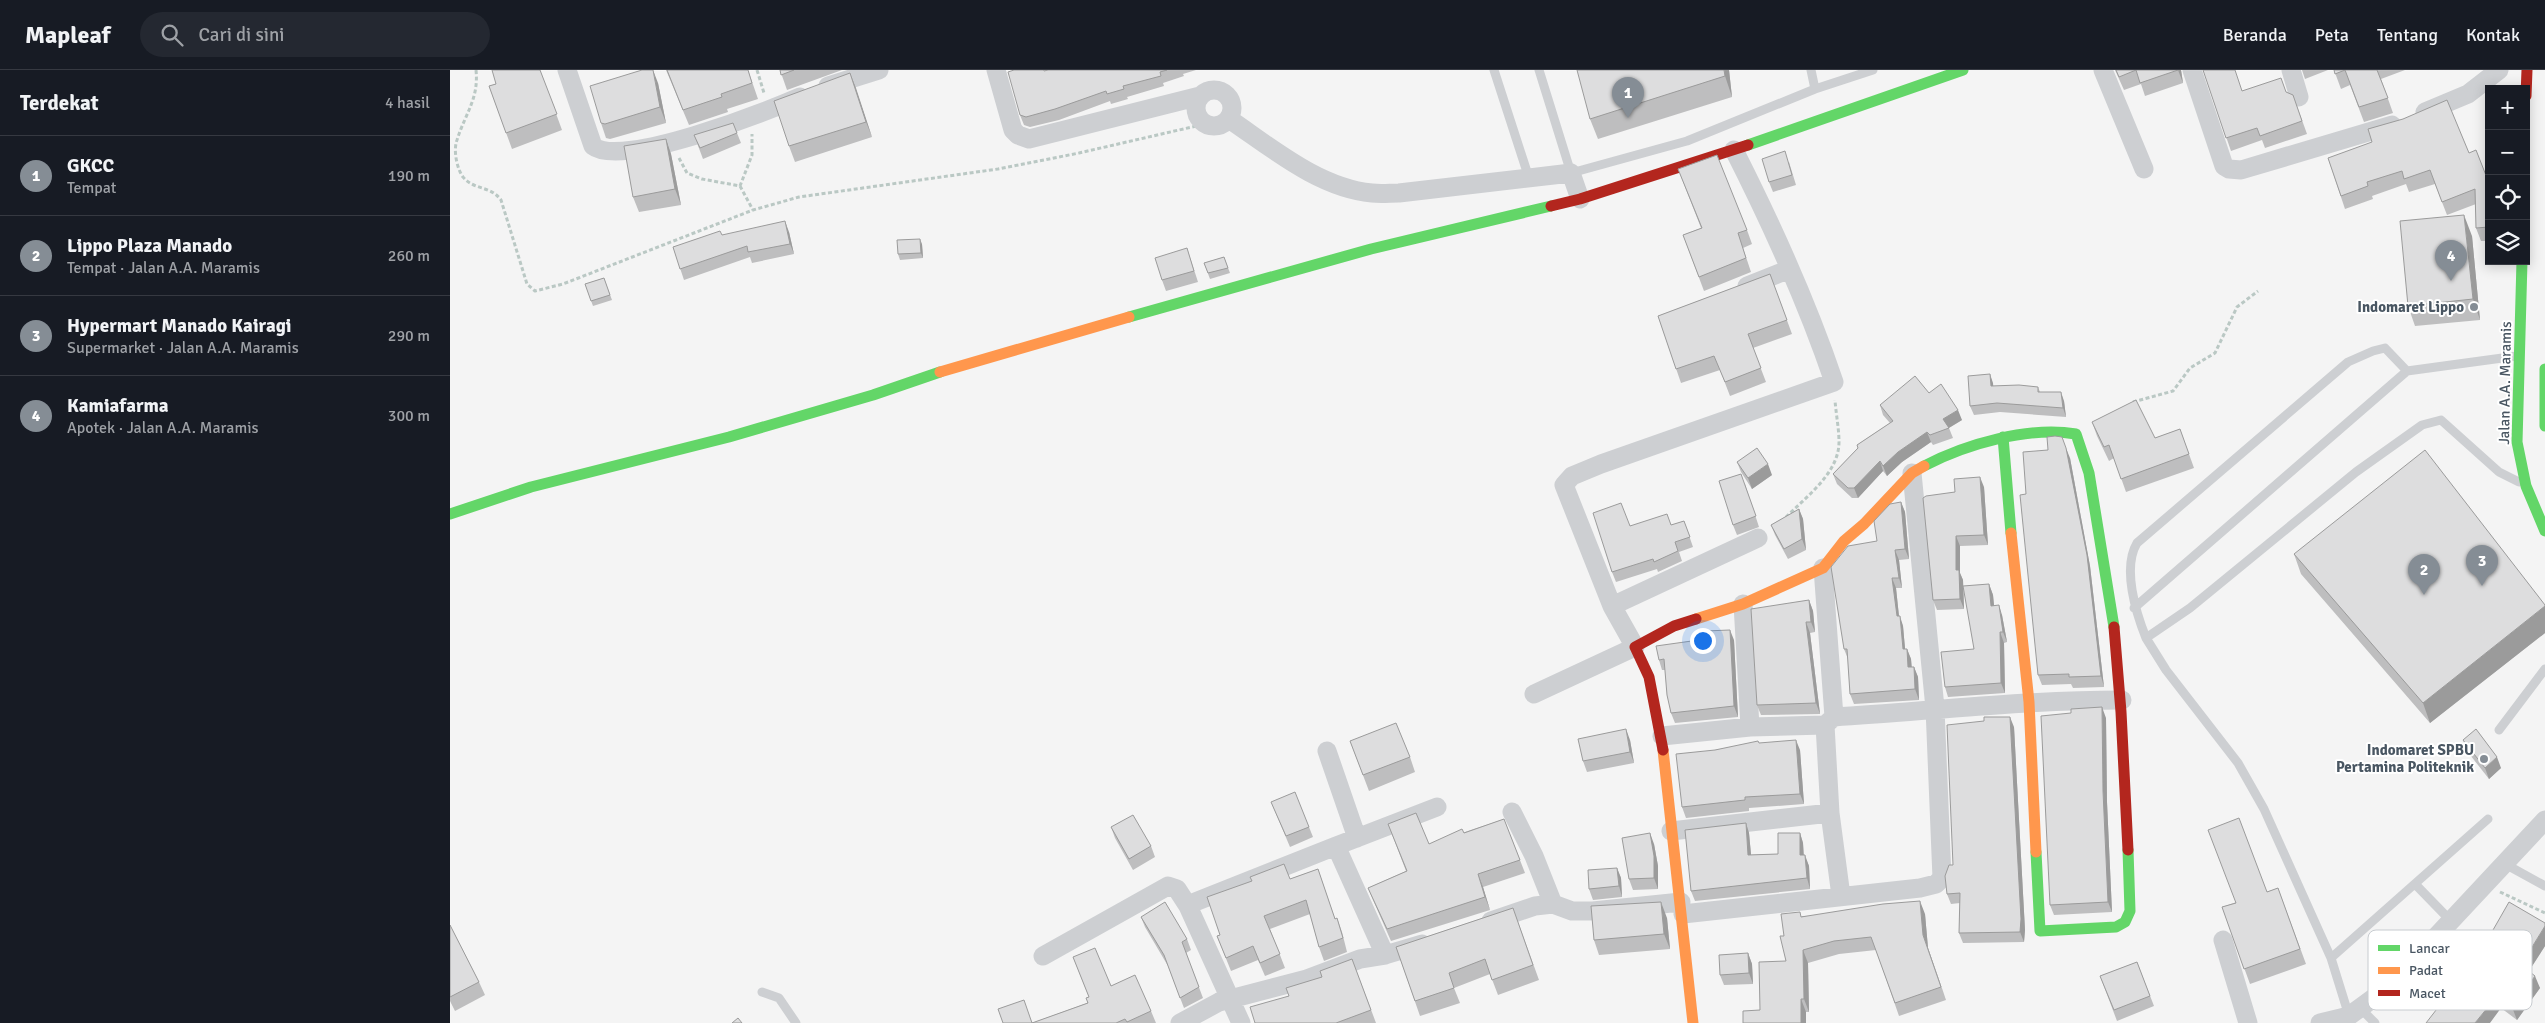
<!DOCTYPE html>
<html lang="id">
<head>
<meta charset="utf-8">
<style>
  body { margin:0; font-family:Signika,sans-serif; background:#242831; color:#f1f3f6 }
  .controls { position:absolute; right:15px; top:15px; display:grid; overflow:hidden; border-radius:0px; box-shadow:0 2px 12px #0003 }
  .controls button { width:45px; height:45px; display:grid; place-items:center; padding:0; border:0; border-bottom:1px solid #363941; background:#171b24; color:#f1f3f6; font:25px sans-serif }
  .you { position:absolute; left:1252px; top:570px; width:18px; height:18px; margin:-12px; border:4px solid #fff; border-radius:50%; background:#1a73e8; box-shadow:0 0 0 8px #1a73e833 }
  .badge { display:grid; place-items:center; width:32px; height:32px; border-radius:50%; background:#858d95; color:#fff; font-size:16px; font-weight:700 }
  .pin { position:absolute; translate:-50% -41px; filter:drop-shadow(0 1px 2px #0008) }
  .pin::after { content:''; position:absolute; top:26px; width:18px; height:15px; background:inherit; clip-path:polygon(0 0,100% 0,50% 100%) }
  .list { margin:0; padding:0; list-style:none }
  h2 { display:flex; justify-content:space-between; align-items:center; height:65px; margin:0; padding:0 20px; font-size:21px }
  h2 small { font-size:16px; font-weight:400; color:#9ea1a6 }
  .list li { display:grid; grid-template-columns:32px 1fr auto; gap:15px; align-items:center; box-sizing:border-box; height:80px; padding:0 20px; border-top:1px solid #363941 }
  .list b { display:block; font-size:19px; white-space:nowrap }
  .list p { margin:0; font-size:16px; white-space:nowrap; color:#9ea1a6 }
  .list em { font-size:16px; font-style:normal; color:#9ea1a6 }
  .icon { flex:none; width:28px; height:28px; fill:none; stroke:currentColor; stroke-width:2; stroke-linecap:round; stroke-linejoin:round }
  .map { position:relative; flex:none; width:2095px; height:953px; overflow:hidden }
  header { display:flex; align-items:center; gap:30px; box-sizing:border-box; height:70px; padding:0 25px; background:#171b24; border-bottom:1px solid #363941 }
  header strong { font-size:24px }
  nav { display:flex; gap:28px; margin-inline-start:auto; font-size:18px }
  .search { width:350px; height:45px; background:#242831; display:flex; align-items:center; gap:12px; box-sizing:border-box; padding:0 18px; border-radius:28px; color:#9ea1a6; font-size:19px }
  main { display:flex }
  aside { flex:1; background:#171b24 }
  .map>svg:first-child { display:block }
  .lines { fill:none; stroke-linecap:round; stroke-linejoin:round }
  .path { stroke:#bac8c4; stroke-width:3; stroke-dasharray:4 2.5; stroke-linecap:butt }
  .lane { stroke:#cdcfd2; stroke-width:9 }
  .street { stroke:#cdcfd2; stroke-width:19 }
  .fast { stroke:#63d668; stroke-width:11 }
  .slow { stroke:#ff974d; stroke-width:11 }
  .jam { stroke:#b3261e; stroke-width:11 }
  .wall { fill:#bebebf }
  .shaded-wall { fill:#9b9b9b }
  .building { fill:#ddddde; stroke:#9b9b9b }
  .poi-dot { fill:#858d95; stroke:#fff; stroke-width:2 }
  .labels { text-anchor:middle; stroke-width:4; stroke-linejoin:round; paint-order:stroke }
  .poi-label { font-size:15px; font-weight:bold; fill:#495662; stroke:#fff; text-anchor:end }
  .street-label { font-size:15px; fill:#495662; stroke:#fff }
  .key { fill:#fff; stroke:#c8ccd0; stroke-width:1 }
  .key-label { font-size:14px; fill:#495662 }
</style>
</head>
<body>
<header>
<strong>Mapleaf</strong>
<div class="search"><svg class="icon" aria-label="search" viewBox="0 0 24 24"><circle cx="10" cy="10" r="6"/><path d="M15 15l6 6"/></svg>Cari di sini</div>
<nav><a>Beranda</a><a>Peta</a><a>Tentang</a><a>Kontak</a></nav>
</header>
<main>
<aside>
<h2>Terdekat<small>4 hasil</small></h2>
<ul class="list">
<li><span class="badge">1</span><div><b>GKCC</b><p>Tempat</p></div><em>190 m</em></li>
<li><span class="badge">2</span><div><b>Lippo Plaza Manado</b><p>Tempat · Jalan A.A. Maramis</p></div><em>260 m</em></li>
<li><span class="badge">3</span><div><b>Hypermart Manado Kairagi</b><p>Supermarket · Jalan A.A. Maramis</p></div><em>290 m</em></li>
<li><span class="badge">4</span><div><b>Kamiafarma</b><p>Apotek · Jalan A.A. Maramis</p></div><em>300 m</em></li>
</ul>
</aside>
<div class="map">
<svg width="2095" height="953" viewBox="0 0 2095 953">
  <rect width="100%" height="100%" fill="#f4f4f4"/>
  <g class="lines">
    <path class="path" d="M26,0C29,29 15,44 7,70C3,80 7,99 13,107C25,121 40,115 51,130L77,214L85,221L113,214L303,140L349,127L548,99L629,83L755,54
      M307,0L314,23
      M229,88L237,103L252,109L290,116L302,85V64
      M290,116L303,140
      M1683,332L1723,321L1740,298L1765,283L1787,237L1808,221
      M1336,447C1356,427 1389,403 1389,372C1389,359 1386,344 1385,330
      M2050,822L2095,843"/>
    <path class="lane" d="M1044,0L1079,108
      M1089,0L1121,103L1237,71L1365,19L1423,0
      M1361,0L1365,19
      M1957,301L1935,278L1923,281L1898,292L1687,473C1672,498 1686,543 1696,568L1740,538L1906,402L1972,355L1991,350L2049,402L2069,412
      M1684,538L1957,301L2067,286
      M1696,568L1716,600L1788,693L1814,739L1881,888L1899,946
      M2049,660L2095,599
      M2055,794L2095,816
      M1965,814L2001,851
      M1881,888L2038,749
      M312,922L329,928L346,953
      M1911,939L1925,953"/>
    <path class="street" d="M117,0L143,76C171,99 315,42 350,27
      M546,0L563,60L568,65L579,69L750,26
      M1653,0L1694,99
      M1742,0L1774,96L1779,99L1791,100L1942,55
      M1841,0L1849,27
      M378,16L429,0
      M746 38a18 18 0 1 1 36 0a18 18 0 1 1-36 0Z
      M1975,42L2018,24L2049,0
      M779,49C822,78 869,118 922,123C931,124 940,123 949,123L1121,103L1130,129
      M1284,80C1322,155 1357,232 1384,312L1151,394L1122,406L1114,415L1162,536L1308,468
      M1297,216L1340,199
      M1373,498L1384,647
      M1293,534L1300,657
      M1084,624L1185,577L1162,536
      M1375,655L1380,743L1391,826
      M1212,666L1300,657L1375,655L1384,647C1480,641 1575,630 1672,630
      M877,681L907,768
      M1062,742L1084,786L1103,834
      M1221,761L1380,743
      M886,776L987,737
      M1233,844L1470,818L1486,814L1492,808L1485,638L1462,403
      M1041,851L1085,836L1103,834L1122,841H1143L1231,832
      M1773,870L1798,953
      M593,886L718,816L727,819L738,836
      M730,953L769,932L857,909L910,889L935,885L972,874
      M791,953L738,836L745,832L886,776L935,885
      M1870,953L1899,946L1940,916L2095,750"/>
    <path class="fast" d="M1298,75L1513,0
      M2072,191L2067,372L2076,416L2095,461
      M679,247L921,179L1101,136
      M2095,299V356
      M1553,367L1561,463
      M1474,396C1516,374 1579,356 1626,364L1639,403L1664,557
      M0,444L81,417L279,367L423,325L490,302
      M1586,782L1590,861L1666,857L1675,852L1680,841L1678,780"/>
    <path class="slow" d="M490,302L679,247
      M1561,463L1579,632L1586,782
      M1246,549L1293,534L1373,498L1394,471L1414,454L1462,403L1474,396
      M1213,680L1243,953"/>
    <path class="jam" d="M2076,26L2077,0
      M1101,136L1130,129L1298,75
      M1664,557L1671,642L1678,780
      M1213,680L1199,607L1185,577L1224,556L1246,549"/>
  </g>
  <path class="wall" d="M90,0L112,60L62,79L39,16Z
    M216,0H298L308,29L277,39L278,42L239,55Z
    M330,0H392L337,20Z
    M598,0H746L733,4L734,6L713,13L714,16L677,27L678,29L661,34L660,31L609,50L580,57L574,55L570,45L595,1Z
    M1279,0L1282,27L1148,69L1140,49Z
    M1665,0H1731L1733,13L1695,26L1691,14L1674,20Z
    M1753,0L1792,21L1836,22L1843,25L1857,64L1815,78L1812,70L1781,81Z
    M1852,0H1878L1855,9Z
    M1884,0H1955L1931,9L1943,43L1914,52L1900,15L1891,19Z
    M400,3L422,67L345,92L339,76Z
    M208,13L216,53L160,69L156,68L151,53Z
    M287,63L291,73L253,89L244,65Z
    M216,69L221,84L231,135L189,142L183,127Z
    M2019,83L2039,113V171H2031L2026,158V134L1997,145L1985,114L1959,122L1956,114L1922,126L1923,129L1895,139L1878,88Z
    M1339,92L1346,115L1323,122L1319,112Z
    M1228,99L1297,160L1302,174L1293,178L1301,202L1254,221L1233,165L1251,158Z
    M339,162L344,184L302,193L300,187L234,210L223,177L272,165Z
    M2022,166L2030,250L1965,256L1958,236Z
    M472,174L473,188L450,190L448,184Z
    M737,178L748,212L716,221L712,210Z
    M774,187L780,203L760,209L754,193Z
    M1320,204L1342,264L1303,278L1316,312L1280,326L1270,300L1231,313L1208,246Z
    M154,208L162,230L143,236L135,214Z
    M1540,304L1543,316L1588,317L1590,322L1614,331L1616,347L1550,342L1524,345L1520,336Z
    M1479,323L1512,350L1499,358L1503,368L1483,375L1481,372L1452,392L1437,406L1433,401L1408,428H1402L1387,414L1383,404L1408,378L1407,375L1440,353L1433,345L1430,335Z
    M1642,352L1705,368L1730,359L1744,398L1676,422L1664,388L1659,391L1647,366Z
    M1620,388L1640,496L1654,617L1623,618L1621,614L1592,615L1588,605L1576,424Z
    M1287,392L1322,405L1302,419L1291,402Z
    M1295,414L1309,457L1287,465L1283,455Z
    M1534,417L1538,475L1510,476V503L1513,510L1514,539L1487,540L1483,530L1473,428Z
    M1451,432L1455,442L1459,489L1449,490L1452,518H1446L1449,546L1453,556L1455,579H1457L1461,589L1462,597H1464L1468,607L1469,630L1404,634L1400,624L1398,589L1394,579L1427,471Z
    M1349,439L1353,449L1356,480L1338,489L1325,465L1321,455Z
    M1234,451L1243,477L1229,482L1232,491L1208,502L1207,499L1166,512L1162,502L1180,456L1221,455Z
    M1844,484L2095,535V563L1980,653L1851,504Z
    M1539,514L1543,525L1544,535L1552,545L1557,572L1554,573L1555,623L1498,627L1495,617L1524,579Z
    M1359,530L1363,541L1365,562L1360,563L1370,644L1311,645L1307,635Z
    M1284,570L1288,647L1225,653L1221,643L1215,600H1212L1209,590Z
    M1656,648L1657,732L1662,842L1604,845L1600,835Z
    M1564,657L1575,860L1574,872L1513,873L1509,863L1510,833L1501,834L1497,824L1503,795Z
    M1180,670L1184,693L1137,702L1133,691Z
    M2013,670L2051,698L2039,709L2017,681Z
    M900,671L960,687L965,702L919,721Z
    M1309,673L1350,680L1354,734L1299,738V741L1236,748L1232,737L1265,680Z
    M821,732L859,757L863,767L840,777Z
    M1054,749L1075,803L1033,817L1040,840L941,871L923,830L918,818L956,801L938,754L979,774Z
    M1296,753L1299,763L1301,785L1328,784L1350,763L1353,773L1354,785L1359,796L1360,819L1245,831L1241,821Z
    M661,757L701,776L705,787L683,800L665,768Z
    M1204,774L1208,796V819L1183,820L1179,809Z
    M1167,798L1171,808L1172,827L1143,830L1139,819Z
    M868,799L885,849L887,848L892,862L897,882L874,891L869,877L860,844L820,859L835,898L815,906L808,890L781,901L767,866L770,865L840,809Z
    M1828,818L1856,894L1800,914L1772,837Z
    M1063,838L1089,910L1048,925L1040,904L1004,918L1010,933L970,946L946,877Z
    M1475,844L1478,878L1496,930L1449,946L1426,880L1389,884L1358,893L1359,942H1356V953H1293L1310,940L1336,891L1334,866L1352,846Z
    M691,847L737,869L741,880L736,883L753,928L734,938L718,896L695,857Z
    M1217,848L1220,879L1149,885L1144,870Z
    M0,855L29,912L35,925L5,941L0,931Z
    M2035,874L2095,876L2079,901L2090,918L2067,950L2051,938L1989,937L1987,933L2007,908L2004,906L1999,893Z
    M1298,883L1302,894L1303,914L1274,915L1270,905Z
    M623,887L661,916L701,941L706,953H582L637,933L639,927Z
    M902,889L926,953H805L839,926Z
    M1687,892L1704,936L1667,951L1650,906Z"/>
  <path class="shaded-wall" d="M203,0L208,13L216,53L210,37Z
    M1274,0H1279L1282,27L1275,6Z
    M1728,0H1731L1733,13Z
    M400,3L406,18L422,67L416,52Z
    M216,69L221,84L231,135L225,119Z
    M2014,145L2022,166L2030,250L2023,229Z
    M335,151L339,162L344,184L340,174Z
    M470,169L472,174L473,188L471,183Z
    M1540,304L1543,313L1544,325L1541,316Z
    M1611,322L1614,331L1616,347L1613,338Z
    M1508,340L1512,350L1497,359L1493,349Z
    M1477,362L1481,372L1452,392L1437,406L1433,396L1448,382Z
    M1616,378L1620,388L1640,496L1654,617L1651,606Z
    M1430,391L1433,401L1408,428L1404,418Z
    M1318,394L1322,405L1302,419L1298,408Z
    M1530,407L1534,417L1538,475L1534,465Z
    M1451,432L1455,442L1459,489L1455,479Z
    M1349,439L1353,449L1356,480L1352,469Z
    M1506,466L1510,476V503L1513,510L1514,539L1510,529L1506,500Z
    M1445,480L1449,490L1452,518L1449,508Z
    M1442,508L1446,518L1450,556L1447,546Z
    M1539,514L1543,525L1545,546L1541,536Z
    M1359,530L1363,541L1365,562L1361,552Z
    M1549,535L1552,545L1557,572L1553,562Z
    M2095,536V563L1980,653L1973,633Z
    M1450,546L1453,556L1456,589L1453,579Z
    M1356,552L1360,563L1370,644L1366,633Z
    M1280,560L1284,570L1288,647L1284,636Z
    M1550,562L1554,573L1555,623L1551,613Z
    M1457,579L1461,589L1462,607L1458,597Z
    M1464,597L1468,607L1469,630L1465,619Z
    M1652,637L1656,648L1657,732L1662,842L1658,832L1653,721Z
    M1560,647L1564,657L1575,860L1574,872L1570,862Z
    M1176,659L1180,670L1184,693L1180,682Z
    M1346,670L1350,680L1354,734L1350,724Z
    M2047,687L2051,698L2039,709L2035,698Z
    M1296,753L1299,763L1302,795L1298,785Z
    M1200,763L1204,774L1208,796V819L1204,808Z
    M1350,763L1353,773L1354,796L1350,785Z
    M1355,785L1359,796L1360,819L1357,808Z
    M1167,798L1171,808L1172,827L1169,816Z
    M1028,804L1033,817L1040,840L1035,827Z
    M1470,831L1475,844L1478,878L1496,930L1473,865Z
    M1211,832L1217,848L1220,879L1214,864Z
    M2095,856V876L2075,907L2071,895Z
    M1353,880L1358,893L1359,942L1354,929Z
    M1298,883L1302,894L1303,914L1299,903Z
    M2085,906L2090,918L2067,950L2062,937Z
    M2047,926L2051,938L2040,953H2025Z
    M1351,929L1356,942V953H1351Z"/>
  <path class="building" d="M42,0H90L107,44L56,63L39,16L46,14Z
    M192,0H203L210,37L155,54L151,53L140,16Z
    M217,0H298L302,13L271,24L272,27L233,40Z
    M330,0H344L331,5Z
    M564,0H594V1L598,0H717L710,2L711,6L673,16L674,19L657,24L656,21L605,39L576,47L570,45L558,2Z
    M1127,0H1274L1275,6L1140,49Z
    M1666,0H1728L1690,13L1686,0L1669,7Z
    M1753,0H1785L1792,21L1831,8L1836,22L1843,25L1852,51L1810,66L1807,58L1776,68Z
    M1884,0H1927L1938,28L1909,37L1895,0L1885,4Z
    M400,3L416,52L339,76L324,31Z
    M1997,30L2019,83L2026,80L2039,113V157L2026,158L2025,119L1992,132L1980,100L1954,109L1952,101L1917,112L1918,116L1891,126L1878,88L1922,72L1918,59L1953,49Z
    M283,53L287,63L250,78L244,65Z
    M216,69L225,119L183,127L174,76Z
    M1335,81L1342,105L1319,112L1312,89Z
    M1267,85L1297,160L1288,163L1296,188L1249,207L1233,165L1252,158L1228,99Z
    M2014,145L2023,229L1958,236L1950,151Z
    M335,151L340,174L298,182L297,176L230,199L223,177L270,161L272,165Z
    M470,169L471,183L448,184L447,170Z
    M737,178L744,201L712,210L705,188Z
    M774,187L778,198L758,203L754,193Z
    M1320,204L1337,250L1298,264L1311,298L1275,312L1264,286L1226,299L1208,246Z
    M154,208L160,225L141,231L135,214Z
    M1540,304L1541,316L1569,315L1588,317V322H1611L1613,338L1547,333L1520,336L1518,306Z
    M1465,306L1479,323L1491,314L1508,340L1493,349L1499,358L1480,365L1477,362L1448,382L1433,396L1430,391L1404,418H1398L1383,404L1408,378L1407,375L1443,351L1430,335Z
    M1686,330L1705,368L1730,359L1739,384L1671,409L1659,375L1654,377L1642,352Z
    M1605,366L1612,367L1616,378L1637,485L1651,606L1619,607V604L1588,605L1570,425L1576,424L1573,382L1598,380L1597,367Z
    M1307,378L1318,394L1298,408L1287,392Z
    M1975,380L2095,535V536L1973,633L1844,484Z
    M1291,404L1306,446L1283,455L1269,411Z
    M1530,407L1534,465L1506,466V500H1509L1510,529L1483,530L1473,428L1476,426L1505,422L1504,409Z
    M1451,432L1455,479L1445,480L1449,508H1442L1447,546H1450L1453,579H1457L1458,597H1464L1465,619L1400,624L1397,579H1394L1381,497L1398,476L1427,471L1424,451L1440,434Z
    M1171,433L1180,456L1217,444L1221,455L1234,451L1240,467L1225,472L1228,481L1204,492L1203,489L1162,502L1143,443Z
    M1349,439L1352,469L1334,479L1321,455Z
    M1539,514L1541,536L1549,535L1553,562H1550L1551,613L1495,617L1491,582L1524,579L1513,516Z
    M1359,530L1361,552H1356L1366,633L1307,635L1301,539Z
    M1280,560L1284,636L1221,643L1217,625L1214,589L1209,590L1206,576L1256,569L1255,561Z
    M1652,637L1653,721L1658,832L1600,835L1591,646L1621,643V639Z
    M1534,647H1560L1571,849L1570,862L1509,863L1510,823L1497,824L1495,806L1499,795H1503L1497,655L1534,651Z
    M946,653L960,687L913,705L900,671Z
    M1176,659L1180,682L1133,691L1128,669Z
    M2026,659L2047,687L2035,698L2013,670Z
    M1346,670L1350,724L1295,727V730L1232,737L1226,684L1265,680L1308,671L1309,673Z
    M845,722L859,757L836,766L821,732Z
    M966,743L979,774L1012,759L1014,763L1054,749L1070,790L1028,804L1035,827L937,859L918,818L957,801L938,754Z
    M683,745L701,776L679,789L661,757Z
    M1789,748L1817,822L1828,818L1850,879L1794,899L1772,837L1786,833L1758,760Z
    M1296,753L1298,785L1328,784V763H1350V785H1355L1357,808L1241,821L1235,760Z
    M1200,763L1204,786V808L1179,809L1172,768Z
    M834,794L840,809L868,799L885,849L887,848L893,868L869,877L856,830L814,846L830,884L810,893L803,876L776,888L767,866L770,865L757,827L802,811L800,807Z
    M1167,798L1169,816L1139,819L1138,800Z
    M1470,831L1473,865L1491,917L1445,933L1421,867L1384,871L1353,880L1354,929H1351V953H1293V941L1310,940L1309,892L1336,891L1330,866H1334L1331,844L1350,842L1351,847L1433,834Z
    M715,832L737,869L732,872L749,917L730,928L714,885L691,847Z
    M1211,832L1214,864L1144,870L1141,836Z
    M2059,832L2095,853V856L2071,895L2085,906L2062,937L2047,926L2025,953H1976L1990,935L1987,933L2011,902L1999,893L2020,864L2035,874Z
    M1063,838L1083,895L1042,910L1035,889L999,903L1004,918L965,931L946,877Z
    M0,855L29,912L0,927Z
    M645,878L661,916L685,905L701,941L677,952L675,949L666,953H582L638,933L636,928L639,927L623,887Z
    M1298,883L1299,903L1270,905L1269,885Z
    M902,889L921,940L886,953H805L800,937L839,926L836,918L872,907L870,901Z
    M1687,892L1700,926L1664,940L1650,906Z
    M574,930L582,953H553L548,939Z
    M288,948L292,953H282Z"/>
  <g class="poi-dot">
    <circle cx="2024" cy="237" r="5"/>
    <circle cx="2034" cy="689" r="5"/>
  </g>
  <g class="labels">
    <g class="poi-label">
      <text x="2014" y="242">Indomaret Lippo</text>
      <text x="2024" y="685">Indomaret SPBU<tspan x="2024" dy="17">Pertamina Politeknik</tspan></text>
    </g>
    <g class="street-label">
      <text transform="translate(2055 313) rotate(-89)" y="5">Jalan A.A. Maramis</text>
    </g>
  </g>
  <rect x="1918" y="860" width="164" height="80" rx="8" class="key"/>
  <rect x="1928" y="875" width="22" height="6" fill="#63d668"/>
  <rect x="1928" y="897" width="22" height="7" fill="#ff974d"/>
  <rect x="1928" y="920" width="22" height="6" fill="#b3261e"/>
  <g class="key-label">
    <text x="1959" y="883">Lancar</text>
    <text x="1959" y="905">Padat</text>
    <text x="1959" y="928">Macet</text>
  </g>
</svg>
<div class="controls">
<button>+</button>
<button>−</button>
<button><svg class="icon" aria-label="locate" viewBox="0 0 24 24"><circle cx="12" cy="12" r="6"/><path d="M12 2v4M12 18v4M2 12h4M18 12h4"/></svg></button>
<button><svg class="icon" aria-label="layers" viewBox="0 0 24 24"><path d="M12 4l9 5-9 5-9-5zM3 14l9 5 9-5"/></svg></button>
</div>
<div class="you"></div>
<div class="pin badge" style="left:1178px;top:48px">1</div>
<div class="pin badge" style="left:1974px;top:525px">2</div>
<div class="pin badge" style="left:2032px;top:516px">3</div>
<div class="pin badge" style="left:2001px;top:211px">4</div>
</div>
</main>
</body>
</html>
